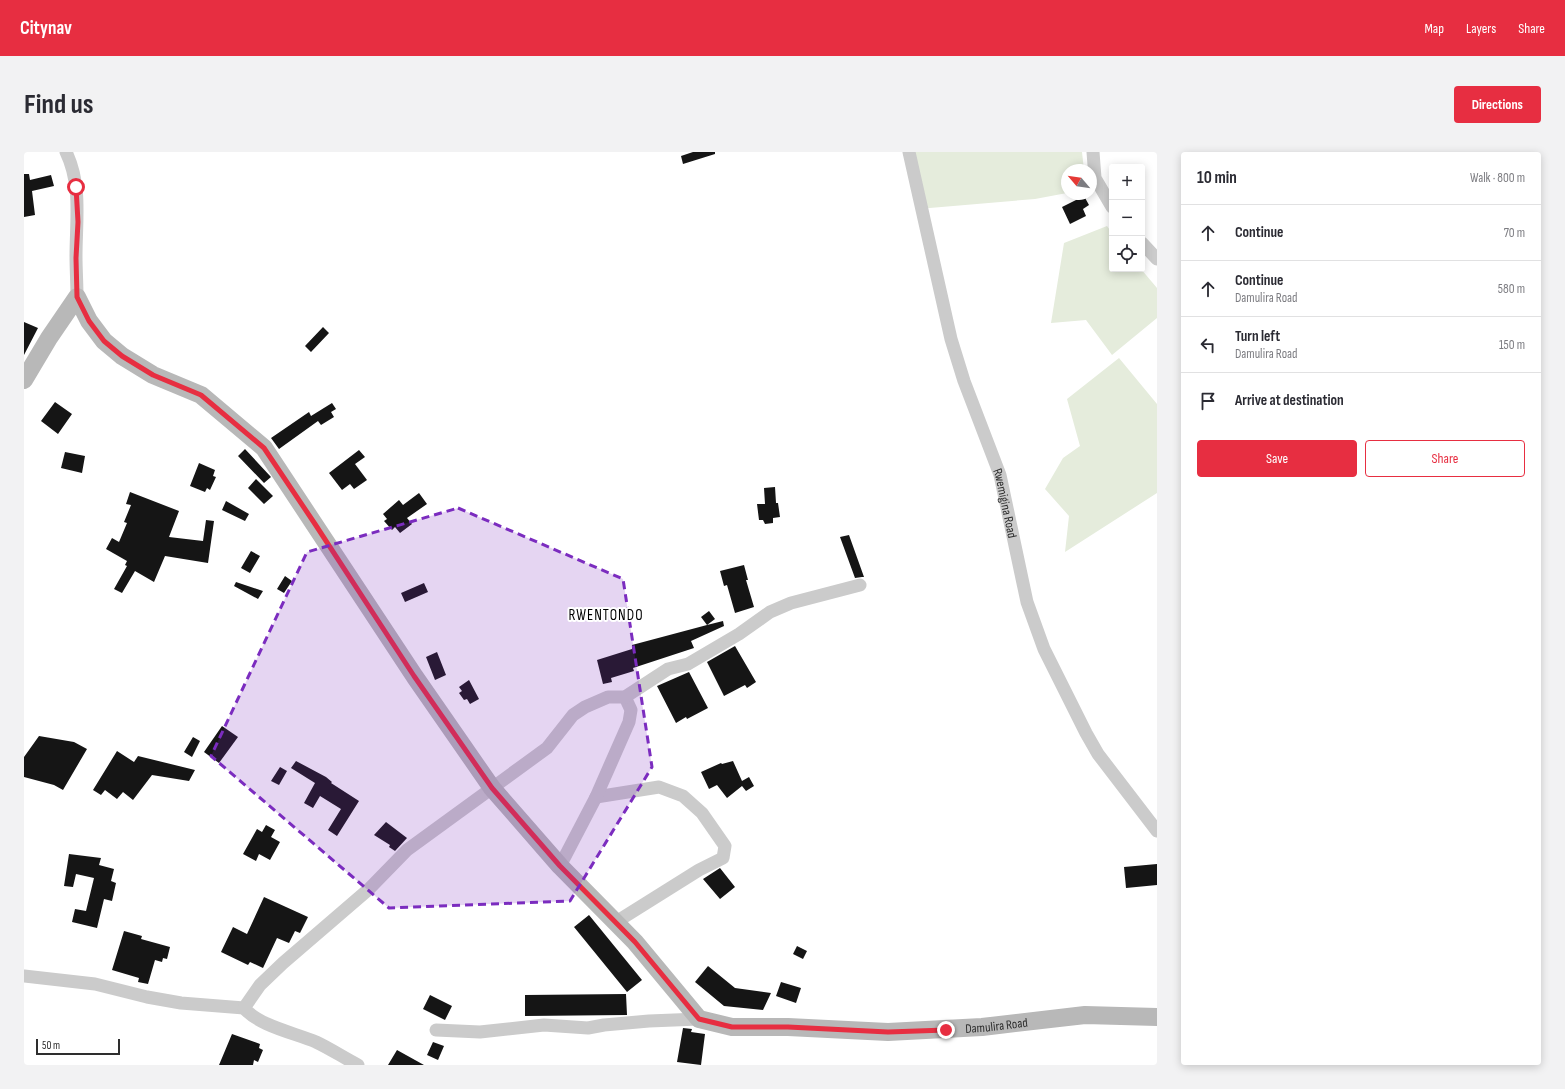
<!DOCTYPE html>
<html lang="en">
<head>
<meta charset="utf-8">
<style>
  body { margin:0; font-family:"Sofia Sans Condensed",sans-serif; background:#f2f2f3; color:#2b2b33 }
  .controls { position:absolute; right:12px; top:12px; display:grid; overflow:hidden; border-radius:4px; box-shadow:0 2px 10px #0003 }
  .controls button { width:36px; height:36px; display:grid; place-items:center; padding:0; border:0; border-bottom:1px solid #e1e1e2; background:#fff; color:#2b2b33; font:20px sans-serif }
  .compass { position:absolute; left:1037px; top:12px; width:36px; height:36px; border-radius:50%; background:#fff; box-shadow:0 2px 10px #0003; rotate:299deg }
  .scale { position:absolute; left:12px; bottom:10px; width:84px; box-sizing:border-box; padding-left:4px; border:2px solid #2e2e2e; border-top:0; font-size:11px; line-height:14px; white-space:nowrap; color:#2e2e2e; -webkit-text-stroke:3px #fff; paint-order:stroke }
  .stop { position:absolute; width:12px; height:12px; margin:-9px; border:3px solid #e72e41; border-radius:50%; background:#fff }
  .stop.end { background:#e72e41; border-color:#fff; box-shadow:0 1px 4px #0008 }
  .list { margin:0; padding:0; list-style:none }
  h2 { display:flex; justify-content:space-between; align-items:center; height:52px; margin:0; padding:0 16px; font-size:17px }
  h2 small { font-size:13px; font-weight:400; color:#7c7c81 }
  .list li { display:grid; grid-template-columns:26px 1fr auto; gap:12px; align-items:center; box-sizing:border-box; height:56px; padding:0 16px; border-top:1px solid #e1e1e2 }
  .list b { display:block; font-size:15px; white-space:nowrap }
  .list p { margin:0; font-size:13px; white-space:nowrap; color:#7c7c81 }
  .list em { font-size:13px; font-style:normal; color:#7c7c81 }
  .actions { display:flex; gap:8px; padding:12px 16px }
  .actions a { flex:1; padding:9px 0; border:1px solid #e72e41; border-radius:4px; text-align:center; font-size:14px; color:#e72e41 }
  .actions .main { background:#e72e41; color:#fff }
  .icon { flex:none; width:22px; height:22px; fill:none; stroke:currentColor; stroke-width:2; stroke-linecap:round; stroke-linejoin:round }
  .map { position:relative; flex:none; width:1133px; height:913px; overflow:hidden; border-radius:4px }
  header { display:flex; align-items:center; gap:24px; box-sizing:border-box; height:56px; padding:0 20px; background:#e72e41; color:#fff }
  header strong { font-size:19px }
  nav { display:flex; gap:22px; margin-inline-start:auto; font-size:14px }
  .intro { display:flex; align-items:center; justify-content:space-between; box-sizing:border-box; height:96px; padding:0 24px }
  h1 { margin:0; font-size:28px }
  .button { padding:10px 18px; border-radius:4px; background:#e72e41; color:#fff; font-size:14px; font-weight:700 }
  main { display:flex; gap:24px; padding:0 24px }
  aside { flex:1; background:#fff; border-radius:4px; box-shadow:0 2px 10px #0003 }
  .map>svg:first-child { display:block }
  .green { fill:#e5ecdc }
  .building { fill:#151515 }
  .lines { fill:none; stroke-linecap:round; stroke-linejoin:round }
  .street { stroke:#cbcbcb; stroke-width:13 }
  .secondary { stroke:#b8b8b8; stroke-width:18 }
  .route { stroke:#e72e41; stroke-width:5 }
  .marked { fill:#7b2cbf; fill-opacity:0.2; stroke:#7b2cbf; stroke-width:3; stroke-dasharray:8 5; stroke-linejoin:round }
  .labels { text-anchor:middle; stroke-width:4; stroke-linejoin:round; paint-order:stroke }
  .street-label { font-size:13px; fill:#2e2e2e; stroke:#fff }
  .quarter-label { font-size:15px; letter-spacing:1px; fill:#000; stroke:#fff }
</style>
</head>
<body>
<header>
<strong>Citynav</strong>
<nav><a>Map</a><a>Layers</a><a>Share</a></nav>
</header>
<div class="intro"><h1>Find us</h1><a class="button">Directions</a></div>
<main>
<div class="map">
<svg width="1133" height="913" viewBox="0 0 1133 913">
  <rect width="100%" height="100%" fill="#fff"/>
  <path class="green" d="M880,0H1058L1060,18H1043V41L1011,47L894,57Z
    M1083,74L1088,81V117H1117L1133,136V166L1088,203L1062,168L1027,171L1040,91Z
    M1095,206L1133,252V341L1041,400L1045,364L1021,337L1039,306L1056,294L1043,247Z"/>
  <path class="building" d="M669,0H691V2L659,12L657,4Z
    M0,22H5L6,28L27,23L30,34L8,39L11,63L0,65Z
    M1060,44L1065,53L1059,57L1062,64L1046,72L1038,55Z
    M0,170L14,176L0,203Z
    M299,175L305,181L287,200L281,194Z
    M31,250L48,262L34,282L17,269Z
    M308,251L312,257L307,260L310,265L297,273L294,269L255,297L247,286L285,260L287,264Z
    M221,297L247,325L240,331L214,304Z
    M335,298L341,305L331,312L343,328L330,337L326,332L318,338L305,321Z
    M41,300L61,304L58,321L37,316Z
    M175,311L191,318L189,324L192,325L186,338L183,336L181,340L166,334Z
    M232,327L249,344L240,352L224,336Z
    M751,335L752,351H754L756,365L749,366V371L741,372L739,368H735L733,352H741L740,336Z
    M106,340L155,359L145,385L179,389L182,368L190,369L184,411L141,404L130,430L111,419L98,441L90,437L103,414L101,413L103,409L82,397L88,386L95,390L103,371L100,370L107,353L102,352Z
    M395,341L403,352L383,366L388,372L376,381L371,375L368,378L360,369L363,367L359,362L375,348L379,353Z
    M202,349L225,362L221,369L198,358Z
    M825,383L840,425H838L831,426L816,385Z
    M227,399L236,404L226,421L217,416Z
    M720,413L724,428H722L730,455L711,461L703,433L700,434L696,419Z
    M261,424L268,429L260,441L253,437Z
    M212,430L239,439L234,447L210,434Z
    M400,431L404,440L381,450L377,441Z
    M685,459L691,467L683,473L699,469L700,474L667,489L670,496L609,516L610,519L587,526L588,530L579,532L573,508L608,497V493L683,473L677,465Z
    M711,494L732,530L723,536L721,533L700,544L683,510Z
    M413,500L422,523L411,528L402,505Z
    M665,520L684,556L663,567L662,565L652,571L633,534Z
    M445,528L455,547L446,552L443,547L440,548L435,541L438,539L435,535Z
    M198,574L214,585L195,611L180,600Z
    M15,584L50,590L63,597L39,638L30,633L0,625V605Z
    M169,585L176,589L168,605L160,600Z
    M93,599L110,610L114,604L171,618L165,629L128,623L109,648L99,640L93,647L81,638L77,643L69,638Z
    M272,609L302,625L308,630L307,631L335,649L313,684L304,678L317,657L296,644L289,656L280,651L291,631L267,616Z
    M709,609L718,629L725,625L730,634L722,639L718,634L703,646L693,633L685,637L677,620L697,611L698,612Z
    M256,615L263,619L255,633L247,629Z
    M362,670L383,686L371,699L365,695L366,693L350,683Z
    M242,673L251,678L247,685L256,690L246,708L235,702L232,709L219,702L233,677L238,680Z
    M45,702L77,706L75,713L90,717L87,729L92,731L88,749L80,747L73,776L48,770L51,757L62,759L70,726L52,722L49,735L40,734Z
    M1133,712V733L1102,736L1100,715Z
    M696,716L711,735L696,747L679,727Z
    M240,745L284,765L276,781L271,779L265,791L253,786L239,816L226,810L224,813L197,800L209,775L223,782Z
    M565,763L618,828L603,840L550,775Z
    M100,779L118,784L117,787L146,795L143,807L139,806L138,810L131,808L124,832L114,830L115,826L88,818Z
    M773,794L783,799L779,807L769,802Z
    M684,814L711,836L747,841L739,858L700,854L671,830Z
    M757,830L777,836L772,851L752,844Z
    M602,842L603,863L501,864V843Z
    M406,843L428,854L421,868L399,857Z
    M659,876L668,877L667,880L681,882L677,913L653,910Z
    M208,882L236,892L235,896L239,898L234,910L230,908L229,913H195Z
    M409,890L420,894L414,908L403,903Z
    M373,898L400,913H364Z"/>
  <g class="lines">
    <g class="street">
      <path d="M42,0C58,33 52,69 52,104C52,118 53,131 53,145"/>
      <path id="s1" d="M885,0L927,187L940,229L976,323L1003,450L1020,497L1062,581L1074,602L1133,679"/>
      <path d="M1069,0L1071,26L1088,55"/>
      <path d="M1118,91L1133,107"/>
      <path d="M572,645L635,635L659,644L678,661L701,694L699,706L675,718L592,770"/>
      <path d="M536,714L572,645L605,570L607,558L601,545"/>
      <path d="M0,824L71,832L123,845L157,851L220,856"/>
      <path d="M412,878L456,880L520,873L564,876L580,873L625,869L675,867"/>
      <path d="M334,913C320,906 307,897 292,890C271,881 235,874 220,856L236,833L259,811L345,737L383,698L523,596L549,563L561,555L584,545H601L644,517L664,512L715,482L746,460L767,451L836,433"/>
    </g>
    <path class="secondary" id="s2" d="M0,228L25,186L53,145L65,169L80,189L98,204L129,223L177,243L240,296L391,525L468,636L536,714L611,790L675,867L708,875H764L864,880L958,875L1061,863L1133,865"/>
  </g>
  <g class="lines">
    <path class="route" d="M52,35L54,70L52,106L53,145L65,169L80,189L98,204L129,223L177,243L240,296L291,372L390,524L468,636L536,714L611,790L675,867L708,875H764L864,880L922,878"/>
  </g>
  <path class="marked" d="M434,356L599,427L628,615L546,749L365,756L187,604L283,400Z"/>
  <g class="labels">
    <g class="street-label">
      <text dy="5" stroke="none"><textPath href="#s1" startOffset="365">Rwemigina Road</textPath></text>
      <text dy="5" stroke="none"><textPath href="#s2" startOffset="1363">Damulira Road</textPath></text>
    </g>
    <g class="quarter-label">
      <text x="582" y="468">RWENTONDO</text>
    </g>
  </g>
</svg>
<div class="controls">
<button>+</button>
<button>−</button>
<button><svg class="icon" aria-label="locate" viewBox="0 0 24 24"><circle cx="12" cy="12" r="6"/><path d="M12 2v4M12 18v4M2 12h4M18 12h4"/></svg></button>
</div>
<svg class="compass" viewBox="-18 -18 36 36"><path d="M0-13l5 13h-10z" fill="#e53935"/><path d="M0 13l5-13h-10z" fill="#7c7c81"/></svg>
<div class="scale">50 m</div>
<div class="stop" style="left:52px;top:35px"></div>
<div class="stop end" style="left:922px;top:878px"></div>
</div>
<aside>
<h2>10 min<small>Walk · 800 m</small></h2>
<ul class="list">
<li><svg class="icon" aria-label="ahead" viewBox="0 0 24 24"><path d="M12 20V5M6 11l6-6 6 6"/></svg><div><b>Continue</b></div><em>70 m</em></li>
<li><svg class="icon" aria-label="ahead" viewBox="0 0 24 24"><path d="M12 20V5M6 11l6-6 6 6"/></svg><div><b>Continue</b><p>Damulira Road</p></div><em>580 m</em></li>
<li><svg class="icon" aria-label="left" viewBox="0 0 24 24"><path d="M17 20v-9H6M10 6l-5 5 5 5"/></svg><div><b>Turn left</b><p>Damulira Road</p></div><em>150 m</em></li>
<li><svg class="icon" aria-label="arrive" viewBox="0 0 24 24"><path d="M6 21V4h12l-3 4 3 4H6"/></svg><div><b>Arrive at destination</b></div></li>
</ul>
<div class="actions"><a class="main">Save</a><a>Share</a></div>
</aside>
</main>
</body>
</html>
